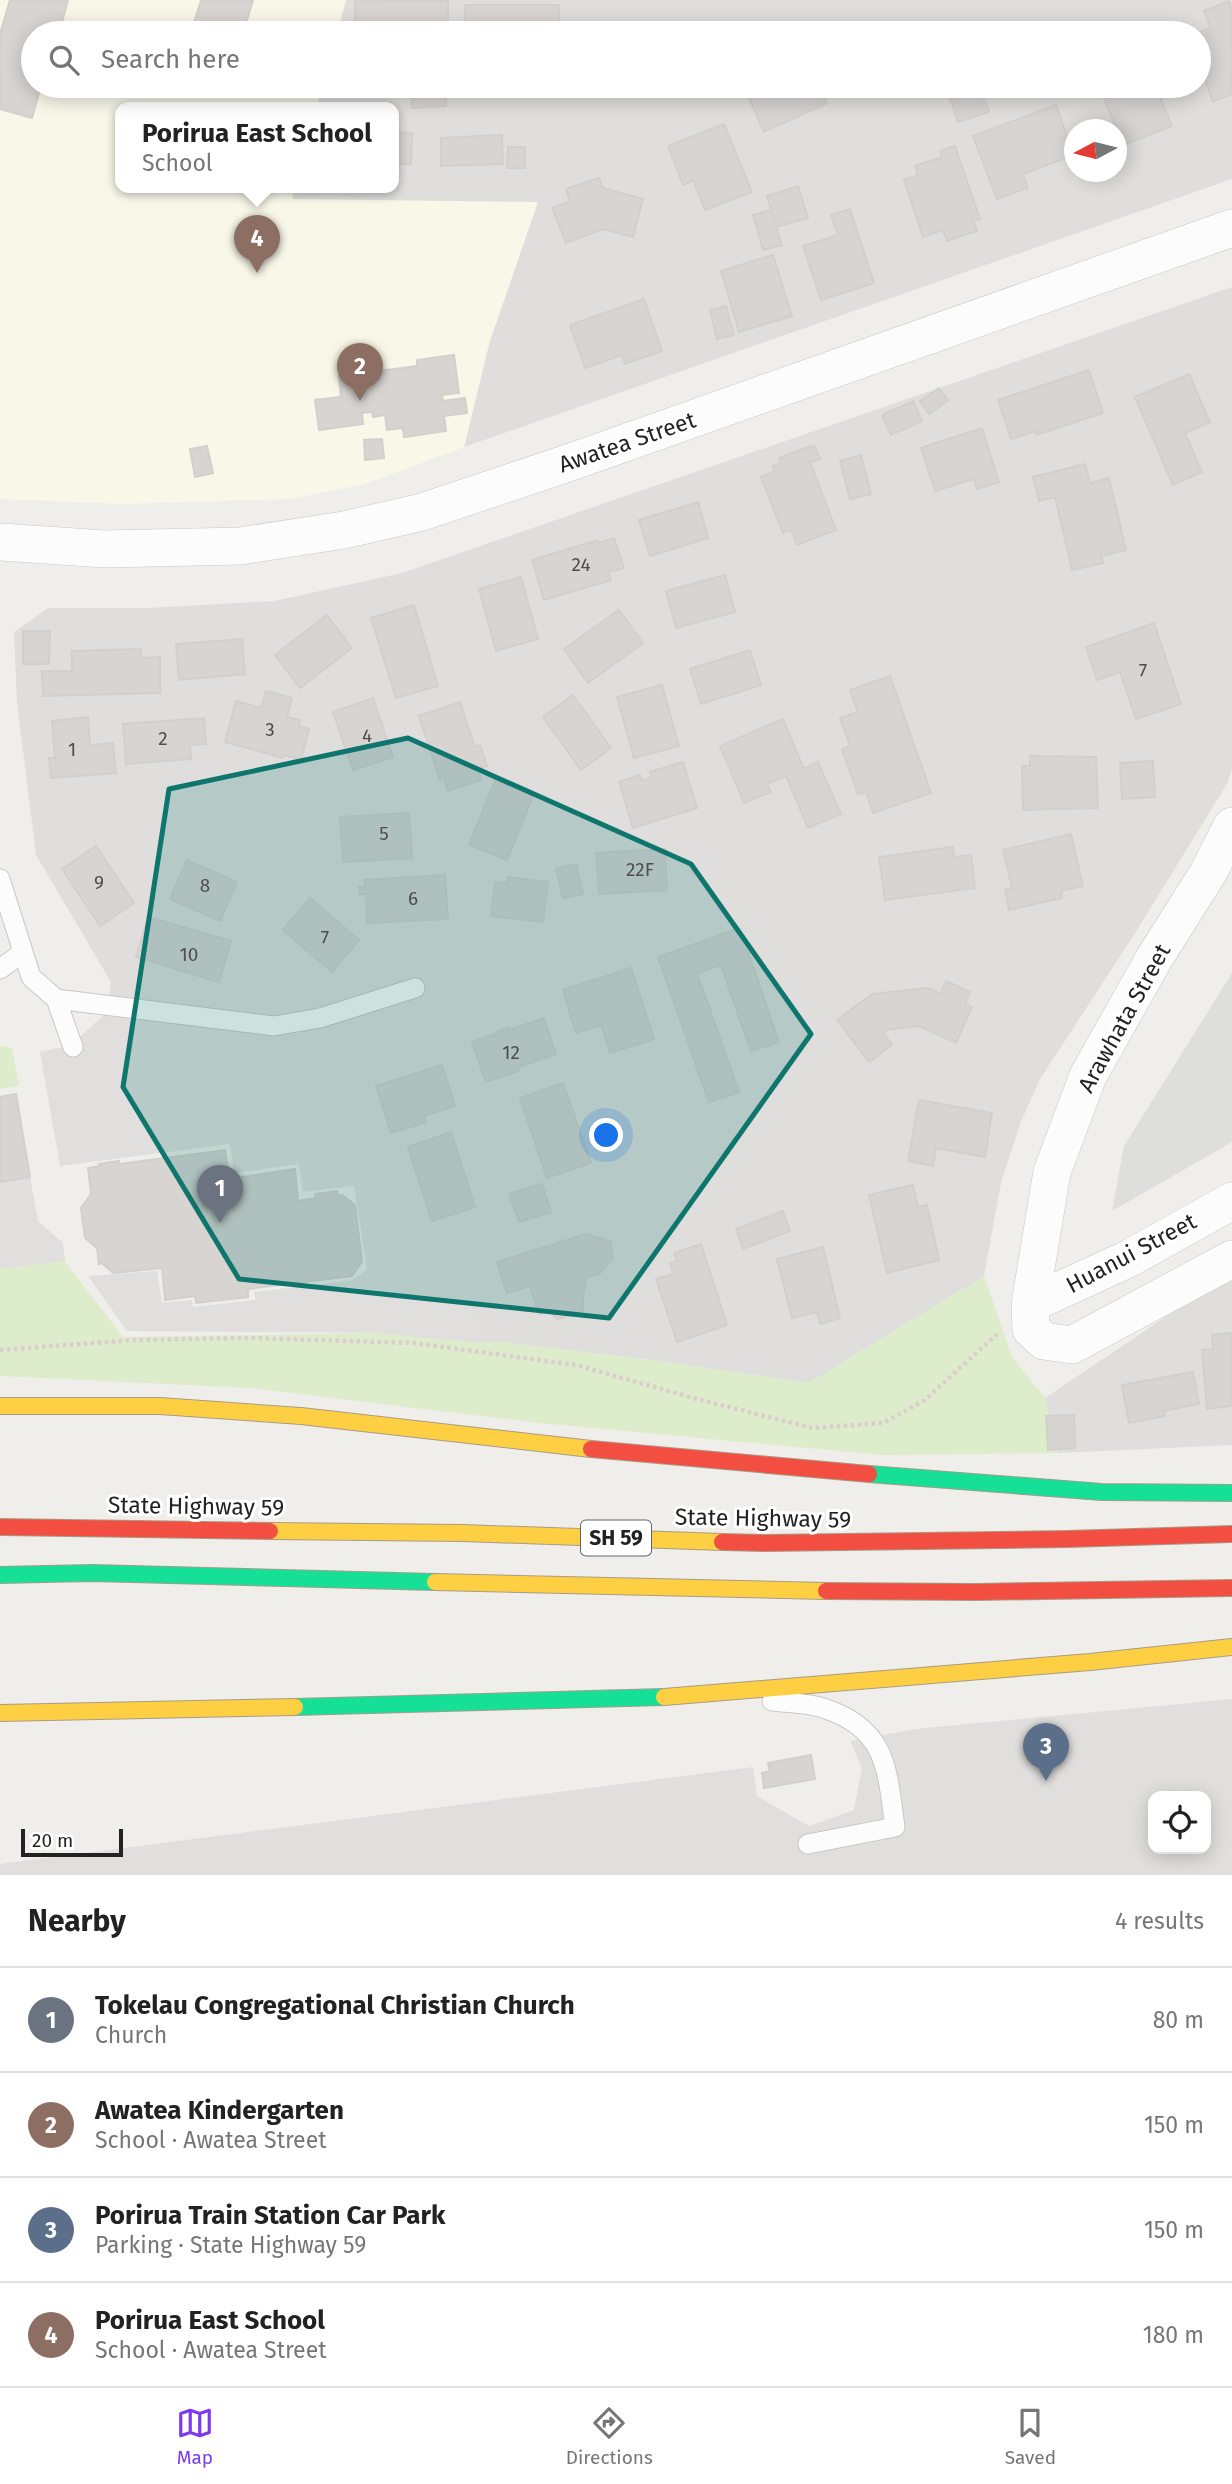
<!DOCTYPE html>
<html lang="en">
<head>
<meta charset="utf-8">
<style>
  body { margin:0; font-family:"Fira Sans",sans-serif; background:#f6f6f6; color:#222 }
  .controls { position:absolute; right:21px; bottom:21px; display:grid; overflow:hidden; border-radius:14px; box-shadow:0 4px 18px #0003 }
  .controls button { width:63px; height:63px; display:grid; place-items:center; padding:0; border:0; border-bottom:2px solid #e0e0e0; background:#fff; color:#222; font:35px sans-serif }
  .compass { position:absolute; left:1064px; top:119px; width:63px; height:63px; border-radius:50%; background:#fff; box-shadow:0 4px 18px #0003; rotate:263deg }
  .scale { position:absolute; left:21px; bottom:18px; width:102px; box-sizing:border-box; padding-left:7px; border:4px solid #222; border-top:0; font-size:19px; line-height:24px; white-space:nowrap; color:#222; -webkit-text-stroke:5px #fff; paint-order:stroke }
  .you { position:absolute; left:607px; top:1136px; width:24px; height:24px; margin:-18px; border:5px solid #fff; border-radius:50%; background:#1a73e8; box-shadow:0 0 0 10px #1a73e833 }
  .badge { display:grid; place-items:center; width:46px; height:46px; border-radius:50%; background:#7c3aed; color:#fff; font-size:23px; font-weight:700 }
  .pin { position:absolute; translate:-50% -58px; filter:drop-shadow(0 2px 4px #0008) }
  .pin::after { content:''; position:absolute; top:37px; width:24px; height:21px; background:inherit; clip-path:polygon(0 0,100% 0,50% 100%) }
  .popup { position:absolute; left:115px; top:102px; width:284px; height:91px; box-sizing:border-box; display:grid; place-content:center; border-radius:14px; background:#fff; filter:drop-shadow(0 2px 5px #0005); font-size:23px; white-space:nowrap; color:#767676 }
  .popup b { font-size:26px; color:#222 }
  .popup::after { content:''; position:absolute; left:50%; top:100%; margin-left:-14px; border:14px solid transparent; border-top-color:#fff }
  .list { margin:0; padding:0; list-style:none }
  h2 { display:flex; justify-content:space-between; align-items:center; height:91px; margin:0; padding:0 28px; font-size:30px }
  h2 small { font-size:23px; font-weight:400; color:#767676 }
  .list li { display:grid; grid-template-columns:46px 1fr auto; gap:21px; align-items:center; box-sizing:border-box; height:105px; padding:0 28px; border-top:2px solid #e0e0e0 }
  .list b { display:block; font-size:26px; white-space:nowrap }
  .list p { margin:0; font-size:23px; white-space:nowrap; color:#767676 }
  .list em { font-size:23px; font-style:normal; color:#767676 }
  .icon { flex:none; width:38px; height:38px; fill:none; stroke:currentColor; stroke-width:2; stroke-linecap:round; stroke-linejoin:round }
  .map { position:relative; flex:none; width:1232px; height:1875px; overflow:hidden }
  .search { position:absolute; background:#fff; box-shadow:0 4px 18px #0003; left:21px; right:21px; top:21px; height:77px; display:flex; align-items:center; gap:18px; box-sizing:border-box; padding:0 24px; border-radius:38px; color:#767676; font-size:26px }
  .sheet { height:511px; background:#fff }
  nav { display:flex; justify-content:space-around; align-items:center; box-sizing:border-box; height:98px; border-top:2px solid #e0e0e0; background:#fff; font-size:19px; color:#767676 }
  nav a { display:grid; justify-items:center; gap:4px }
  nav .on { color:#7c3aed }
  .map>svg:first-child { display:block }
  .residential { fill:#dfdedc; fill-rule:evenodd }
  .education { fill:#f8f7e8 }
  .religious { fill:#dededc }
  .grass { fill:#ddeccb }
  .parking { fill:#e0dfde; fill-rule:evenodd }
  .building { fill:#d7d4d2; stroke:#d3d0cc; stroke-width:2 }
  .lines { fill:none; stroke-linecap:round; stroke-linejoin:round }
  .lane-casing { stroke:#c9c8c7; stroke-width:21 }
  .street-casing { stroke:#c9c8c7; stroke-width:38 }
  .fast-casing { stroke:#a79c86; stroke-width:18 }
  .slow-casing { stroke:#a79c86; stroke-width:18 }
  .jam-casing { stroke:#a79c86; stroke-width:18 }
  .path { stroke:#dccecd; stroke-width:4.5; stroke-dasharray:3.5 3.5; stroke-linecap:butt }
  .lane { stroke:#fdfcfc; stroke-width:19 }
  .street { stroke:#fdfcfc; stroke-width:37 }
  .fast { stroke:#16e098; stroke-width:16 }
  .slow { stroke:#ffcf43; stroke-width:16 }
  .jam { stroke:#f24e42; stroke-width:16 }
  .marked { fill:#0f766e; fill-opacity:0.2; stroke:#0f766e; stroke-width:5; stroke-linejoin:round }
  .labels { text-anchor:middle; stroke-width:6; stroke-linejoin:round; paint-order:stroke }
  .number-label { font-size:19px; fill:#4f4e4e }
  .shield { fill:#fff; stroke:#646464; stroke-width:2 }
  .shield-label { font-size:21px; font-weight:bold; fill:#222 }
  .street-label { font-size:23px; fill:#222; stroke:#fff }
</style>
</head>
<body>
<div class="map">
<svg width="1232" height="1875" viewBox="0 0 1232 1875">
  <rect width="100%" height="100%" fill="#f0eeeb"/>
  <path class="residential" d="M346,0H1232V179L464,447L489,344L292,199L295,187H394V107H317L322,86H1199V33H337ZM1074,130H1116V172H1074Z
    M1232,287V768L1227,784L1134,935L1040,1079L1020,1124L1001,1183L984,1276L809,1383L659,1361L500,1342L479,1343L460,1255L417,1270L338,1031L289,1046L106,1013L111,982L36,855L17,703L14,632L48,608H147L274,601L402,573Z
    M1232,1278V1445L1058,1453L1045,1398L1198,1295Z"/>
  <path class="education" d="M0,0H346L337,33H33V86H322L317,107H120V187H295L292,199L538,202L489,344L464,447L365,484L290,499L121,504L0,499Z"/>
  <path class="religious" d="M1232,973V1142L1112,1211L1124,1146Z"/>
  <path class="grass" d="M0,1046L12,1048L19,1086L0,1089Z
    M65,1261L123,1337L377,1333L479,1343L500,1342L659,1361L809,1383L984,1276L1012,1357L1045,1398L1058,1453L882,1455L539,1423L250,1388L0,1376V1269Z"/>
  <path class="parking" d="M106,1013L289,1046L338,1030L417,1269L460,1255L479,1343L377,1333L127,1331L88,1276L157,1271L162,1303L192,1300L193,1307L256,1300L254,1292L353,1280L367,1269L354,1186L303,1192L299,1164L234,1173L230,1144L60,1166L40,1052L71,1045Z
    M30,1177L38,1221L63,1243L65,1261L0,1269V1182Z
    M1232,1699V1875H0V1864L753,1767L757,1796L809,1826L854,1810L862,1768L850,1741L915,1729ZM1153,1796H1206V1849H1153Z"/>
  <path class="building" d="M10,0H68L59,33H33V86H41L32,118L0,109V34Z
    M201,0H253L243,33H191Z
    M355,0L448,1V33H355Z
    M1229,1L1232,9V94L1213,102L1199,62V33H1197L1211,28L1204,11Z
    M465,5H559V33H465Z
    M764,86H819L827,103L764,132L747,94Z
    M946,86H980L989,112L958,122Z
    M1099,86H1156L1172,126L1123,145Z
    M446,92V106L412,108V94Z
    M1056,105L1074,155L1023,174L1028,188L997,199L973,136Z
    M724,124L752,192L705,210L693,180L683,185L668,146Z
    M394,132L412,133L411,164H394Z
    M502,135L503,164L441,166V138Z
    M955,146L980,219L973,221L977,231L947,241L943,230L923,237L904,180L918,175L915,166L942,157L940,151Z
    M508,147H525V168H507Z
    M599,178L603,188L643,199L633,237L603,229L566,243L552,208L570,201L566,189Z
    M798,186L808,218L776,227L767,196Z
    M850,209L874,283L821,300L803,246L838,235L831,215Z
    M771,210L782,245L763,250L753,215Z
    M773,255L792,316L739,332L721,271Z
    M644,299L662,351L625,364L622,355L585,368L570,325Z
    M726,306L734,335L717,339L710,310Z
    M454,355L459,393L442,395L443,401L465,398L467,413L444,416L446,431L404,437L403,428L387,430L385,415L373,417L372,412L362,413L363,424L319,430L315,400L341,397L339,376L417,366V360Z
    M1089,370L1103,413L1036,435L1035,431L1011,439L998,400Z
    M1189,374L1210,422L1185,433L1202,472L1173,485L1135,397Z
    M939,388L948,400L929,414L920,401Z
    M913,401L922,421L891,435L882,415Z
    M982,428L999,482L977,489L974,479L935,491L921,448Z
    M382,439L384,458L365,460L364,440Z
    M814,445L820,459L810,462L836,530L797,545L791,530L783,533L761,477L774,471L773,466L781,463L779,458Z
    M207,446L213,473L195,477L190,449Z
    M861,455L871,494L850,499L840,461Z
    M1085,464L1090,483L1109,478L1126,550L1101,556L1103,563L1072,570L1055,497L1039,501L1033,477Z
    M698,502L708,538L650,556L639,520Z
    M614,538L624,568L608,572L611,580L544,600L532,560L598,540V543Z
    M725,575L735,612L676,628L666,591Z
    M521,577L538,639L496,651L479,589Z
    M414,605L438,686L396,698L371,618Z
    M619,610L643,643L588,683L564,649Z
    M327,615L352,648L300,688L275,655Z
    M1154,623L1181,704L1136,719L1120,672L1097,680L1086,647Z
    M23,631H50L49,664H23Z
    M242,639L245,674L179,680L176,644Z
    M141,649V658L160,657V693L43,696L42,671H72V651Z
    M750,650L761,685L701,704L690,669Z
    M890,676L931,793L873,813L866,792L858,795L842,749L850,746L840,718L858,712L850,690Z
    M662,685L679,746L634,758L617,697Z
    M266,691L292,698L287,717L300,720L299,726L309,729L301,760L284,755L283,758L225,742L236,701L261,708Z
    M573,695L611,748L581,770L543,717Z
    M373,698L393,757L353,770L333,712Z
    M460,702L475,747L480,745L487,766L477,769L481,780L448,791L444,778L440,780L419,716Z
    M88,717L90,745L113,743L116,773L51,778L49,758H55L52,721Z
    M204,718L206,744L190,745L191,759L126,764L123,724Z
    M783,719L804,769L818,762L841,814L808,828L786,776L767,784L771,792L744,803L720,746Z
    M1030,756L1096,757L1098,808L1023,810L1022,766H1030Z
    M1153,761L1155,797L1122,799L1120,763Z
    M683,762L697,808L633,828L619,782L640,775L642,781L652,777L650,772Z
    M495,781L533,796L507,860L469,845Z
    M409,813L412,858L343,862L340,817Z
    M1071,834L1083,886L1061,891L1062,898L1009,910L1005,890L1012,888L1003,850Z
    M96,846L134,903L100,926L62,869Z
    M953,847L954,857L971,855L975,888L885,900L879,857Z
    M665,849L667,890L599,894L596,853Z
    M187,860L237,882L220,921L170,899Z
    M576,864L583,894L563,898L556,869Z
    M445,875L448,919L367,923L366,894H360L359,887L365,886L364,880Z
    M508,877L548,882L543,922L491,916L495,882L507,883Z
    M310,898L359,940L332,972L283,930Z
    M148,917L231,941L219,982L136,957Z
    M740,928L779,1042L751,1051L721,965L697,973L739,1092L709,1102L658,957Z
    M631,968L654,1039L610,1053L601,1025L576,1033L563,990Z
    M946,981L970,992L965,1004L972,1007L956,1043L919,1026L886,1030L883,1032L892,1045L869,1062L837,1020L872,994L928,988L941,994Z
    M544,1018L556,1054L518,1067L519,1071L486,1082L472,1042L499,1033L498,1031L508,1027L509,1030Z
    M442,1065L455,1106L424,1116L426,1122L391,1133L376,1086Z
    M563,1083L591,1163L547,1178L520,1098Z
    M16,1094L30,1177L0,1182V1097Z
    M919,1100L992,1113L985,1157L936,1148L933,1166L908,1161Z
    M451,1132L475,1207L432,1221L408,1147Z
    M225,1150L229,1179L295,1169L298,1201L316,1198L315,1194L337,1191L338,1196L342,1195L355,1205L362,1262L352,1276L248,1289V1297L196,1303L195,1296L165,1300L162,1268L113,1273L102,1263L99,1264L97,1248L85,1238L81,1208L91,1194L88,1168L100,1166L99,1164L119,1161V1164Z
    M542,1184L551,1212L519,1222L509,1194Z
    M913,1185L918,1207L927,1205L939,1260L887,1273L869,1195Z
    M783,1211L790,1231L743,1249L736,1229Z
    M586,1234L610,1241L613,1258L599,1274L587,1277L583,1296V1311L558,1319L549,1311L539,1314L530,1286L507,1293L497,1262Z
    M701,1244L727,1325L677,1342L656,1279L673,1274L670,1263L677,1261L674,1253Z
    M823,1247L840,1318L820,1324L817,1312L792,1318L777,1259Z
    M1232,1333V1406L1207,1409L1202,1350L1213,1349L1212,1335Z
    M1193,1372L1199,1404L1164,1411L1165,1416L1129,1423L1122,1385Z
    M1074,1415L1075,1448L1048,1450L1046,1416Z
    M811,1755L815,1779L764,1788L762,1773L770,1771L768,1763Z"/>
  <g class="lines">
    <defs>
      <path id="lane" d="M0,879L31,977L56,999L73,1047
        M0,969L22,953
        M56,999L274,1026L320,1018L415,988
        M772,1701C789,1703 810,1703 826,1709C888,1730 887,1771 895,1827L808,1844"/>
      <path id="street" d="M0,542L105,549L240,546L344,530L422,512L571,462L1232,228
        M1232,826L1208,873L1155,957L1088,1076L1052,1172L1030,1304L1031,1329L1044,1341L1072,1345L1232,1259
        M1030,1304L1128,1259L1232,1201"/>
      <path id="fast" d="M869,1474L1102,1492L1232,1493
        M0,1575L92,1573L435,1582
        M295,1707L664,1697"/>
      <path id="slow" d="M0,1406H160L301,1416L591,1449
        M270,1531L463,1533L722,1542
        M435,1582L826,1591
        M664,1697L1090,1662L1232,1647
        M0,1713L295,1707"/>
      <path id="jam" d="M591,1449L869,1474
        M0,1527L270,1531
        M722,1542L766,1543L1068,1539L1232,1534
        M826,1591L976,1592L1232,1588"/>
    </defs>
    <use href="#lane" class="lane-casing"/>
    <use href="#street" class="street-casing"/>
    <use href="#fast" class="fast-casing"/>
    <use href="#slow" class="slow-casing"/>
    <use href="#jam" class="jam-casing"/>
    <path class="path" d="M0,1350L134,1340L250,1338L414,1343L576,1365L697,1399L813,1428L883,1423L925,1400L997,1334"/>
    <use href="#lane" class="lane"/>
    <use href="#street" class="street"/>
    <use href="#fast" class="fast"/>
    <use href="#slow" class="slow"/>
    <use href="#jam" class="jam"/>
  </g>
  <path class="marked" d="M408,738L691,864L811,1034L609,1318L239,1279L123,1087L169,789Z"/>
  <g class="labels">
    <g class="number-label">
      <text x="581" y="571">24</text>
      <text x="1143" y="677">7</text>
      <text x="270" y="736">3</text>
      <text x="367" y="742">4</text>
      <text x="163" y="745">2</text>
      <text x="72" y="756">1</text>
      <text x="384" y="840">5</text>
      <text x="640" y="876">22F</text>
      <text x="99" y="889">9</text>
      <text x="205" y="892">8</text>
      <text x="413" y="905">6</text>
      <text x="325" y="944">7</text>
      <text x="189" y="961">10</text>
      <text x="511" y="1059">12</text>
    </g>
    <rect class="shield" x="581" y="1520.5" width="70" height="35" rx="5"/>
    <g class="shield-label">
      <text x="616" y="1545">SH 59</text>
    </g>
    <g class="street-label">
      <text transform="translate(627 442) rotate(-19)" y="8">Awatea Street</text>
      <text transform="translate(1124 1018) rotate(-61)" y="8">Arawhata Street</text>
      <text transform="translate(1131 1253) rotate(-28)" y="8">Huanui Street</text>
      <text transform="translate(196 1506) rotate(1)" y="8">State Highway 59</text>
      <text transform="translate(763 1518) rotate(1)" y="8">State Highway 59</text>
    </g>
  </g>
</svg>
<div class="controls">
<button><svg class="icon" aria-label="locate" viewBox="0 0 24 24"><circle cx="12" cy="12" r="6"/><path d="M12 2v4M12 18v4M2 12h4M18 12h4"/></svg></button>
</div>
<svg class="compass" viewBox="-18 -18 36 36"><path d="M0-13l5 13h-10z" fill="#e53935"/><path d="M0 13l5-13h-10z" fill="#767676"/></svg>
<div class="scale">20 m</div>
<div class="you"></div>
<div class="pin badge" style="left:220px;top:1223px;background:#6b7280">1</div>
<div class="pin badge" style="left:360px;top:401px;background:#8d6e63">2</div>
<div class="pin badge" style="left:1046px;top:1781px;background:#5c6f8a">3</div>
<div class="pin badge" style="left:257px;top:273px;background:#8d6e63">4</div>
<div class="popup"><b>Porirua East School</b>School</div>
<div class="search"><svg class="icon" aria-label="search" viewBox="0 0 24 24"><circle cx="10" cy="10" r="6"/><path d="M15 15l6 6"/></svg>Search here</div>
</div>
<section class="sheet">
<h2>Nearby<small>4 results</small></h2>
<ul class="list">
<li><span class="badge" style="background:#6b7280">1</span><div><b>Tokelau Congregational Christian Church</b><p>Church</p></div><em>80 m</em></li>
<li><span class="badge" style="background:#8d6e63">2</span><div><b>Awatea Kindergarten</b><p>School · Awatea Street</p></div><em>150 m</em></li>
<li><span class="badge" style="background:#5c6f8a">3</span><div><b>Porirua Train Station Car Park</b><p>Parking · State Highway 59</p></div><em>150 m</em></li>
<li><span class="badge" style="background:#8d6e63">4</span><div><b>Porirua East School</b><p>School · Awatea Street</p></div><em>180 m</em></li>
</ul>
</section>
<nav>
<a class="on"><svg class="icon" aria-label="map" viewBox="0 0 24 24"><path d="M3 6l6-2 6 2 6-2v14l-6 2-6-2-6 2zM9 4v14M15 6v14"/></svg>Map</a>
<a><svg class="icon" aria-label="directions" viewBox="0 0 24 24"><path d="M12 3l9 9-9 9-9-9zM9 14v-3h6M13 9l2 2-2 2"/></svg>Directions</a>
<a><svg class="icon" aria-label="saved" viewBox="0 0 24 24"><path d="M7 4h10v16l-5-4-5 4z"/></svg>Saved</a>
</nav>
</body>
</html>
